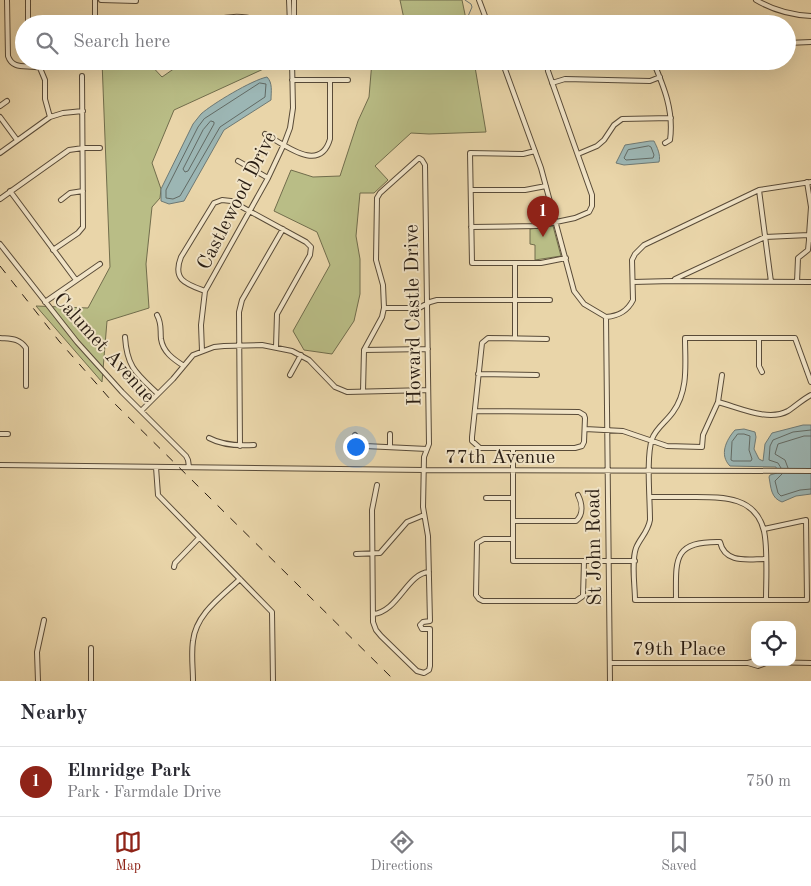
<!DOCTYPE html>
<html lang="en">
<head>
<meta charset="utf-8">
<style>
  body { margin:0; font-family:"Old Standard TT",serif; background:#f7f7f7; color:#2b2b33 }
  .controls { position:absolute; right:15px; bottom:15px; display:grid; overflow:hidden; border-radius:10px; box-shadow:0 5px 20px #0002 }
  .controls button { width:45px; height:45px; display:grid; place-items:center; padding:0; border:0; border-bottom:1px solid #e1e1e2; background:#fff; color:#2b2b33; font:25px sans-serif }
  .you { position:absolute; left:355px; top:446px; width:18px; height:18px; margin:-12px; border:4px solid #fff; border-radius:50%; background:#1a73e8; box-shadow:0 0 0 8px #1a73e833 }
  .badge { display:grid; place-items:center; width:32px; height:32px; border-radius:50%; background:#8f2418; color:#fff; font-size:16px; font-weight:700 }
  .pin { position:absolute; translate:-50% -41px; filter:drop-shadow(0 1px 2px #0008) }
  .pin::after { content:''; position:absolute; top:26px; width:18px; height:15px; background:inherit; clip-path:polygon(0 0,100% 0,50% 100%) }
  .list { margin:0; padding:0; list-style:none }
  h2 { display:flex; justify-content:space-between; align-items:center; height:65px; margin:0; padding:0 20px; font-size:21px }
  h2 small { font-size:16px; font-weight:400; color:#7c7c81 }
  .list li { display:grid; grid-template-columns:32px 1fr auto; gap:15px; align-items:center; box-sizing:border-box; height:70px; padding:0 20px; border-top:1px solid #e1e1e2 }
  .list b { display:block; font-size:19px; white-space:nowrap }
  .list p { margin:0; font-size:16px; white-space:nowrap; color:#7c7c81 }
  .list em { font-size:16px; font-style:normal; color:#7c7c81 }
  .icon { flex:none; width:28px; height:28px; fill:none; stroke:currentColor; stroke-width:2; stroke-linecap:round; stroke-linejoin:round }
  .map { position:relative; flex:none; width:811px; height:681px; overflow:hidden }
  .search { position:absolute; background:#fff; box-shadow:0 5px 20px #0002; left:15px; right:15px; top:15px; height:55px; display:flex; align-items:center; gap:12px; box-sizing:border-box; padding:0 18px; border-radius:28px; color:#7c7c81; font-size:19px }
  .sheet { height:135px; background:#fff }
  nav { display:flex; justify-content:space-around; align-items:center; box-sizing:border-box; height:70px; border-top:1px solid #e1e1e2; background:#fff; font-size:14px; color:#7c7c81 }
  nav a { display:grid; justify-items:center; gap:2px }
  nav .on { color:#8f2418 }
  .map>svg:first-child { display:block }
  .green { fill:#b9bd86; stroke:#716d4c }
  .water { fill:#9cb6b4; stroke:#6e7974 }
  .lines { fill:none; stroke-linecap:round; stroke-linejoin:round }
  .shore { stroke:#626a64; stroke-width:1 }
  .stream { stroke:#6e7974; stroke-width:1 }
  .minor-casing { stroke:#594b38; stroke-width:6 }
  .minor { stroke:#f1e4c7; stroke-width:4 }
  .rail { stroke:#291d13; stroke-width:1; stroke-dasharray:9 9; stroke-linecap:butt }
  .labels { text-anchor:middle; stroke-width:4; stroke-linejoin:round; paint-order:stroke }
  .street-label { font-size:20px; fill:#291d13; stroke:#f1e4c7 }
</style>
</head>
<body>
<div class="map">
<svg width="811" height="681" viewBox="0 0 811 681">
  <rect width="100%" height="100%" fill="#e9d5a9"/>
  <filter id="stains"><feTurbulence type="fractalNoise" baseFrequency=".004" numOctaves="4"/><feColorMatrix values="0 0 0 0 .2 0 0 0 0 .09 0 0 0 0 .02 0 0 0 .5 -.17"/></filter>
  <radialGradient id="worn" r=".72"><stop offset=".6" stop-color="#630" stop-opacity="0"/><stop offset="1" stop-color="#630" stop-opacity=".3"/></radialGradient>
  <path class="green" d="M400,0H462L467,24H375V17L404,19Z
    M102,61H147L162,77L185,61H270V66L174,110L152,163L161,189L160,198L152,207L146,264L149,308L107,321L102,382L36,306L88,308L110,267Z
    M372,61H474L486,132L429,134L411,133L375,166L388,180L374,193H360L356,236L360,259V294L354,321L332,354L304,350L293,331L330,265L317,232L274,211L291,170L313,177L340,176L358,121L369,97Z
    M553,226L561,256L535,260V245L530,244V229Z"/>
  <path class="water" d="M267,77C273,83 271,92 271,100L224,130L184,201L169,204L161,201V189L193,124C196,121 198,117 201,114C212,104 252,80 267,77Z
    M650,141H654C657,147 661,155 659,162L624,165L616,163L625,145Z
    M803,425H811V494L796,496L782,502C771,498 771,488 769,477L770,475L777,473L776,467L730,466C719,455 726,440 735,430L744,429L755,432L756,437L754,449L759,459L763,461L765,444L772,433Z"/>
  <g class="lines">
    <path class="shore" d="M260,83L266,84L265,97L220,127L180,196L173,199L166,198V190L198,127L204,119Z
      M211,121L214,122V124L188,171L185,172L183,169L203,130Z
      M649,146L651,147L654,155L653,158L626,160L624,158L628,150Z
      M738,434H744L750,436L749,450L752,459L751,461H733L731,460L732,442Z
      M781,468L778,463L769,460L770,446L773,440L793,432L811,430
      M788,468L785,460L775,454L778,444L804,436H811
      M782,474L775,481L778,493L781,496L800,490L811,489"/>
    <path class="stream" d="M465,0L471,4L472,7L466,21"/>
    <defs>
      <path id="minor" d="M7,0L8,56C13,71 28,64 40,68L45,80V99L50,117
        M28,0V24
        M95,0V24
        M101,0L136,1
        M289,0L290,24
        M294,0V24
        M479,0L488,24
        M756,0C773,10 791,15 811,16
        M204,24C220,16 248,13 263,24
        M787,43L811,42
        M502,61L541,168L574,291L584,304L606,317
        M653,61C664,87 674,111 670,140L665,143
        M733,61V62
        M292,80H348
        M552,83L565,79L650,81L660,77
        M0,106L7,101
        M0,117L17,140
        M265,134C285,145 320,174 330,139V80
        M535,151L523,154L470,153L472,263H541L566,258
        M0,153L50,117L63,113L83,111
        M578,154L597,146L604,140L614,125L622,119L671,118
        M238,161L268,178
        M807,182L811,207L809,235
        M471,190H525L546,186
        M759,190L771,282
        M10,191L76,280
        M0,199L69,150L83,148H100
        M61,200L70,193L83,191
        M471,227L537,226L575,218L589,212L592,206V195L548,71L547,61
        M0,244L77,342L122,392L186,456L188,460L189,467
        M53,250L78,233L83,227L82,76
        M515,264V338
        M675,279L765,237L809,235V240H811
        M633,282L672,281L811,282
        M797,282L798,258L808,250L809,240
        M205,291C186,284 172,280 181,257L214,203L222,200L231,201L306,242L311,247L310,255L277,314L276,347
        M45,302L100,264
        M384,308H419L430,302L437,300H550
        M157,315C162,324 160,329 161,339C163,352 173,359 184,366
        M606,317L610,681
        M606,317C618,316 627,312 633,300L632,260L635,254L644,245L759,190L811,182
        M125,337C127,368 137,374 158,394
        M0,338C11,339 19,338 26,348V386
        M759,338V366L762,372
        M364,350L428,349
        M202,351L201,325L205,291L268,178L284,144L290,128L293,108L292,61
        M478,374L537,375
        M290,375L301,355
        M363,391L364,350L382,317L384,308L383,285L376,260L377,198L380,193L419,158L422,160L425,165L429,444L424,457L423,507L428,536L430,621L423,622L420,625L422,629H430V666L429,670L424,673L417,671L381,636L376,630L373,622L372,510L377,485
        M718,402C738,407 768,422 788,411C796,406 803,399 811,395
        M141,411L173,379L193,355L214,347L224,346L262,345L292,351L309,360L335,387L347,392L428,390
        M475,411L579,412L584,415L585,418L584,442L582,446L575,448H480L472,441V437L482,343L488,338L547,339
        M585,429L623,431L667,446L702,447L703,435L718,402L722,375
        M0,434H8
        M355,435L365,446L427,449
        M209,438C222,445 239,446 254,445
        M240,446L239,312L242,300L283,229
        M390,447V434
        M513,448V561H635
        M0,465L424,470L811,471
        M156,467L158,495L272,612L273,681
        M650,497C665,497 681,497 696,497C724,497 756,497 764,531C768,549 766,581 766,600
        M486,498H513
        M513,521H576C584,514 582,503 578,495
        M764,529L806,520L807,600H635C635,586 631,562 636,548C640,538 648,532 650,520C650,499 646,457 652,439C656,428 666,422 673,412C689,390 685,363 685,338H795L811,382
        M513,539H484L477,543L476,595L479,599L483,601H576L583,596L584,561
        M356,554L380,553L407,522L424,515
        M174,567L175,563L199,538
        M676,600C676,560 672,541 720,542C725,564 748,559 765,559
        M373,614C398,612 407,573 429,572
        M91,648V681
        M764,662L811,663
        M610,663H748L755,661
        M748,663L758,666L766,663
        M38,681L37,652L44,620
        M193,681C193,668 191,654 193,641C196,614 221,597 240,579"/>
    </defs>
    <use href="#minor" class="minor-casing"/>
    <use href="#minor" class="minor"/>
    <path class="rail" d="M0,266L59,341L110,399L395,681"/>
  </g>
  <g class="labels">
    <g class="street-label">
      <text transform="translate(236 200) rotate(-63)" y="7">Castlewood Drive</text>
      <text transform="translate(412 315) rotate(-91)" y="7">Howard Castle Drive</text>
      <text transform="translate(105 347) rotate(48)" y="7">Calumet Avenue</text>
      <text x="500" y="463">77th Avenue</text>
      <text transform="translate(593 547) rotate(-91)" y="7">St John Road</text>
      <text x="679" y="655">79th Place</text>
    </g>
  </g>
  <rect width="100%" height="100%" filter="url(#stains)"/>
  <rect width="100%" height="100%" fill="url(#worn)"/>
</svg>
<div class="controls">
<button><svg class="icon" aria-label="locate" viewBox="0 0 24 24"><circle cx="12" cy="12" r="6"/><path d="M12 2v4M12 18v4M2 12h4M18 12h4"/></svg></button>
</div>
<div class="you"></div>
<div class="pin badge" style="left:543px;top:237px">1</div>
<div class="search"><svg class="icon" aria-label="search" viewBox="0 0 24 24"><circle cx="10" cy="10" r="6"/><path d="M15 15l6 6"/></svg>Search here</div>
</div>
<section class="sheet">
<h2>Nearby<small></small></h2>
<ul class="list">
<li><span class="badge">1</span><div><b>Elmridge Park</b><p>Park · Farmdale Drive</p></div><em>750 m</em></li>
</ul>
</section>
<nav>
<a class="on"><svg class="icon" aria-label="map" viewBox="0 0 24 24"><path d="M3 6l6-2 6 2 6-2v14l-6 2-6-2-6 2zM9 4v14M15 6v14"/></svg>Map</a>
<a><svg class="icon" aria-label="directions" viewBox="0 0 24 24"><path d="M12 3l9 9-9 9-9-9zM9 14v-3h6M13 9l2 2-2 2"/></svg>Directions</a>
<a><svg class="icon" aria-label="saved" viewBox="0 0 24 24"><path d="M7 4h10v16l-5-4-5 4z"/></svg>Saved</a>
</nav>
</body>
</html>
